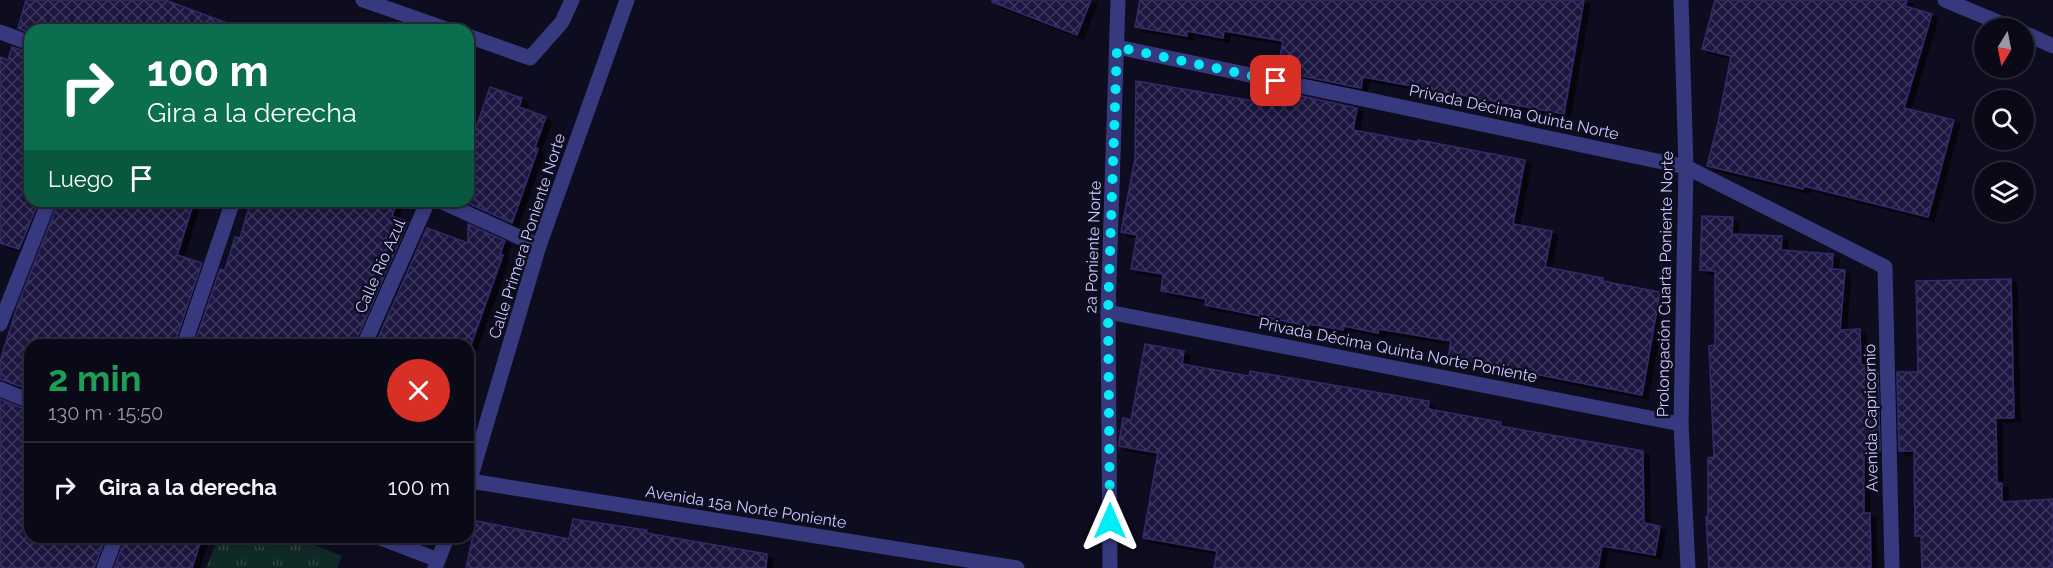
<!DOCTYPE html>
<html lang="es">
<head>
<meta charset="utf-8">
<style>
  body { margin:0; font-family:Raleway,sans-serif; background:#181724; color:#f1f3f6; height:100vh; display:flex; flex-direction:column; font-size:22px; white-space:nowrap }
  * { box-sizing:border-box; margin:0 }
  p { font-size:20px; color:#999aa1 }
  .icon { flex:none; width:33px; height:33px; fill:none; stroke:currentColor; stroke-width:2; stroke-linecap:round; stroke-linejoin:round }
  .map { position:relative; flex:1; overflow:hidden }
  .side { position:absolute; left:24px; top:339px; width:450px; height:204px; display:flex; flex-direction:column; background:#0a0917; border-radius:18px; box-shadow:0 3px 9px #0003,0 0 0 2px #2a2a36 }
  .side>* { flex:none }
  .hud { position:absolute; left:24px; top:24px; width:450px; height:183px; border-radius:18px; box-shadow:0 3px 9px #0003,0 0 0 2px #2a2a36; background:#0b6e4f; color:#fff; overflow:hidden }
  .needle { width:39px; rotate:190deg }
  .controls { position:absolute; left:1974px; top:18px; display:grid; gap:12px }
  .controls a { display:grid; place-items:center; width:60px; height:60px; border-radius:50%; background:#0a0917; box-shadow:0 3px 9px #0003,0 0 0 2px #2a2a36; font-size:30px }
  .pin { position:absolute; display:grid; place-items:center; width:51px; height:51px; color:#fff; margin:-26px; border-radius:12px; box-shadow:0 3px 9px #0006 }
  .me { position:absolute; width:66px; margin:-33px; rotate:0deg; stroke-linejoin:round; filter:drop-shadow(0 0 4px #0008) }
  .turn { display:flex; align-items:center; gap:21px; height:126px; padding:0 24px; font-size:27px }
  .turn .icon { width:78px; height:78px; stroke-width:2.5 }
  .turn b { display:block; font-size:42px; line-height:51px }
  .then { display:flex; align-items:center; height:57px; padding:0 24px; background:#0003; gap:12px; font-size:22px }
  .round { display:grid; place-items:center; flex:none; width:63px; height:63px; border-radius:32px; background:#181724 }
  .overview { display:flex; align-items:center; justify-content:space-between; height:102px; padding:0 24px }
  h1 { font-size:36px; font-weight:700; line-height:45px; color:#1e9e55 }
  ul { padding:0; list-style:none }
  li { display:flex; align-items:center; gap:18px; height:90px; padding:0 24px; border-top:2px solid #2a2a36 }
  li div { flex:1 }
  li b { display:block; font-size:22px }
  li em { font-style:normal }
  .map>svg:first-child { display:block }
  .grass { fill:url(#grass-tufts) }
  .building { fill:url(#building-cross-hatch); stroke:#332a6c; stroke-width:1.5; filter:url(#shadow) }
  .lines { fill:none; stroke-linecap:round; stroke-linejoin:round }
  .minor { stroke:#37397e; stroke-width:15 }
  .route { stroke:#00edf5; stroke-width:10; stroke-dasharray:0 18 }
  .labels { text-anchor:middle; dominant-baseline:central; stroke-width:5; stroke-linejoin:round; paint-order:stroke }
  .street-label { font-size:16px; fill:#cccaff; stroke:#0e0c1f }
</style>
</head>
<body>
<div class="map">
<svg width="2053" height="568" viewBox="0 0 2053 568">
  <defs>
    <pattern id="grass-tufts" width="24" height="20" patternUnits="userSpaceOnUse" patternTransform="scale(1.5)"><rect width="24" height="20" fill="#0f2926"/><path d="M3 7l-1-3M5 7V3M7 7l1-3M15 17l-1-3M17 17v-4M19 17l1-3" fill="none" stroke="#314747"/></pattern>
    <pattern id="building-cross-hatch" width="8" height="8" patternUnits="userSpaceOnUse" patternTransform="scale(1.5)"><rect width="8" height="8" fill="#1d1840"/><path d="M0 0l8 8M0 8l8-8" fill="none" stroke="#3d385d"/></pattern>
    <filter id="shadow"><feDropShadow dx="6" dy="4" stdDeviation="0" flood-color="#0009"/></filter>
  </defs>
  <rect width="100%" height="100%" fill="#0e0c1f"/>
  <!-- grass -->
  <path class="grass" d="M219 537H294L342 556 337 568H206Z"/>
  <!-- building -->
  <g class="building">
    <path d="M26 0H165L238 27V30H30V33L18 28Z"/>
    <path d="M992 0H1091L1077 35 992 2Z"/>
    <path d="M1140 0H1584L1564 114 1363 77 1361 88 1277 71 1283 41 1224 31 1223 38 1187 31V36L1135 27Z"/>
    <path d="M1715 0H1907L1905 6 1932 14 1904 108 1954 120 1928 217 1804 186 1803 189 1707 166 1718 123 1731 56 1702 49Z"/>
    <path d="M12 47 30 53V201H39L19 249 0 243V57L8 60Z"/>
    <path d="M1136 81 1271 104 1274 90 1357 108 1353 130 1418 142V140L1525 160 1513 224 1552 231 1545 267 1603 278 1602 281 1660 292 1642 395 1448 357 1451 341 1379 329 1378 333 1344 326 1343 330 1309 324V326L1205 305 1206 299 1161 291 1163 274 1131 269 1137 235 1121 232 1135 159Z"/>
    <path d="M490 87 522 98 519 107 546 117 535 147 538 149 512 223 468 203V122L477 125Z"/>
    <path d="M59 201H193L190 208H192L177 255 202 263 174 345H30V390L0 379V361L18 304Z"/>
    <path d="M251 201H397L392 216 408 222 354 345H194L220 269 225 270 235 237 240 238Z"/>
    <path d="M1702 216 1733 217 1732 234 1782 236 1781 250 1833 254 1832 269 1845 270 1840 330 1860 329 1861 365H1865V373L1878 372 1880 451 1864 452V513H1870L1871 568H1709L1706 517H1708V458L1714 457 1709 346 1715 345V271L1700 270Z"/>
    <path d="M468 224 505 241 500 254 503 255 471 345H375L427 228 468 243Z"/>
    <path d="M2011 279 2014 418H1996L1997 483H2002V502L2053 499V568H1922L1921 536H1915L1914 451H1899L1897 372H1918L1916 281Z"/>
    <path d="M1145 344 1184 351 1182 364 1249 376 1250 371 1429 401 1428 409 1501 422 1500 426 1643 451 1644 523 1660 526 1655 555 1602 546 1598 568H1214L1217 551 1143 538 1158 453 1119 446V442L1123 418 1131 420Z"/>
    <path d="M0 399 30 411V537H106L94 568H0Z"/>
    <path d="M573 519 647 530 646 533 767 554 766 568H466L476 521 569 539Z"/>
    <path d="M126 537H202L192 568H114Z"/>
  </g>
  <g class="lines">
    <!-- minor -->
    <g class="minor">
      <path d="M363 0 449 30"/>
      <path d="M1681 0 1686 167 1681 424 1688 568"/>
      <path d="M1945 0 2012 28"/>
      <path d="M0 32 30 43"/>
      <path d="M2024 33 2053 46"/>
      <path d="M468 36 530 58 562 22 572 0"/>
      <path d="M1117 47 1686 167 1885 267 1892 568"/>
      <path d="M440 201 539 246"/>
      <path d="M1108 312 1681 424"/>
      <path d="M0 324 49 201"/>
      <path d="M184 345 233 201"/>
      <path d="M364 345 428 201"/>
      <path d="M0 389 30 401"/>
      <path d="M470 481 1017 568"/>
      <path d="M468 486 539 246 627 0"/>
      <path d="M378 537 438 560"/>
      <path d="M104 568 116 537"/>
      <path d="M435 568 447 537"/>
      <path d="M1110 568 1108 312 1118 0"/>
    </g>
  </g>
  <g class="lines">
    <!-- route -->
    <path class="route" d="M1110 521 1108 312 1117 47 1276 81"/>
  </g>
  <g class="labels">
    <!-- street labels -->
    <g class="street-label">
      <text transform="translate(1514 112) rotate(12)">Privada Décima Quinta Norte</text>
      <text transform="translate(527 236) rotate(-72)">Calle Primera Poniente Norte</text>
      <text transform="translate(1093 247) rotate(-88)">2a Poniente Norte</text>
      <text transform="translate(380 266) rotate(-66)">Calle Río Azul</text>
      <text transform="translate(1665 284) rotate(-89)">Prolongación Cuarta Poniente Norte</text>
      <text transform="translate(1398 350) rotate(11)">Privada Décima Quinta Norte Poniente</text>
      <text transform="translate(1871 418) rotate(-91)">Avenida Capricornio</text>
      <text transform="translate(746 507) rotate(9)">Avenida 15a Norte Poniente</text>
    </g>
  </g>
</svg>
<div class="controls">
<a><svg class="needle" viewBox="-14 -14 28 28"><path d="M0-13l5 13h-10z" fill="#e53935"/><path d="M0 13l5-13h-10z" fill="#999aa1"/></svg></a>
<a><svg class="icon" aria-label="search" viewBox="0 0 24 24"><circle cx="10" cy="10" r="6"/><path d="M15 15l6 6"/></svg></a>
<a><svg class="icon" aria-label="layers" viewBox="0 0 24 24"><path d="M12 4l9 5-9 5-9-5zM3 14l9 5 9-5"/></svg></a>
</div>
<div class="pin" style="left:1276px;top:81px;background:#d93025"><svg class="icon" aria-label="arrive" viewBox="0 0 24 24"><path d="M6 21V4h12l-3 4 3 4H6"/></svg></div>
<svg class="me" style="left:1110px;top:521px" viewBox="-20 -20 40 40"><path d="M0-17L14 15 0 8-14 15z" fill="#00edf5" stroke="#fff" stroke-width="4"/></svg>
<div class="hud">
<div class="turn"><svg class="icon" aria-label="right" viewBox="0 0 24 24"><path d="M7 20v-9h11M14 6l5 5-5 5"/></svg><div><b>100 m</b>Gira a la derecha</div></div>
<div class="then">Luego<svg class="icon" aria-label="arrive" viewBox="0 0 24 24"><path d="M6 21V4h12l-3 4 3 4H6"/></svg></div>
</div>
<section class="side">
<div class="overview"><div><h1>2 min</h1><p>130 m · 15:50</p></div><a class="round" style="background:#d93025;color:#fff"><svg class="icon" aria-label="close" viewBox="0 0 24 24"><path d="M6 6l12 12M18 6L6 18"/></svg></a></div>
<ul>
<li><svg class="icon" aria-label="right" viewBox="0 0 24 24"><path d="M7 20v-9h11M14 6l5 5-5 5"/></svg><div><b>Gira a la derecha</b></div><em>100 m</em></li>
</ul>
</section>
</div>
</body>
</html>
